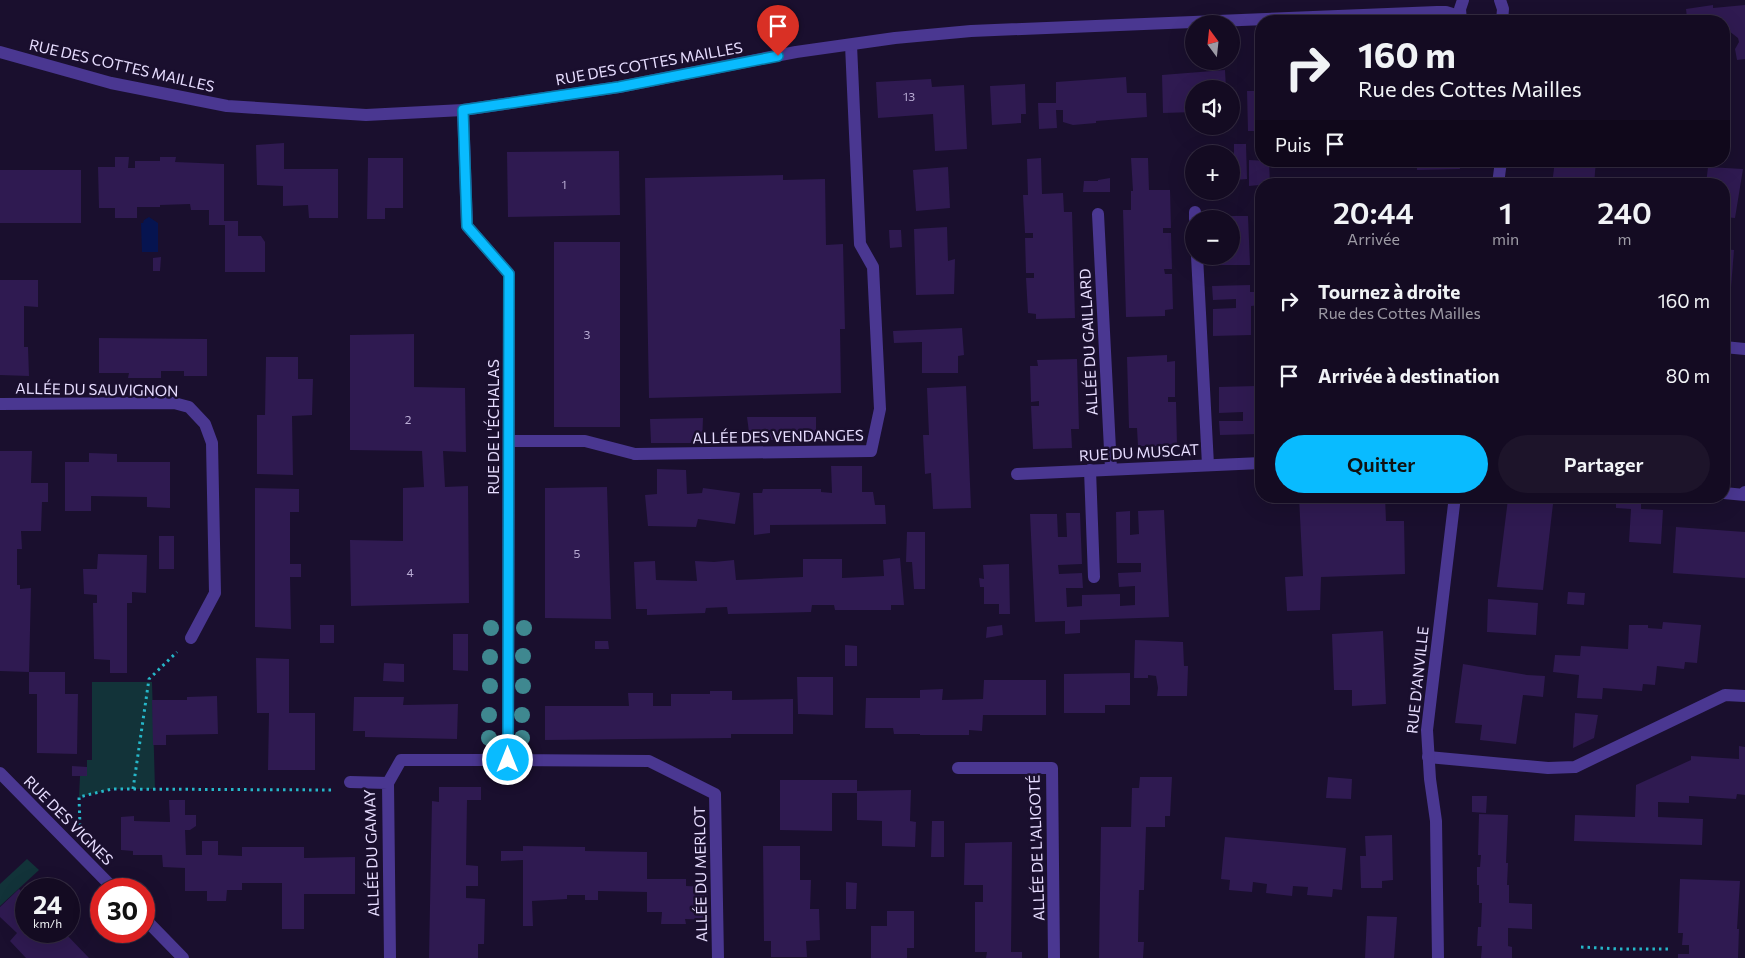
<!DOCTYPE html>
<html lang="fr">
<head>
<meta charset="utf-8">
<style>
  body { margin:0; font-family:Commissioner,sans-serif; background:#1d142a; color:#f1f3f6; height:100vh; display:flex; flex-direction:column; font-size:19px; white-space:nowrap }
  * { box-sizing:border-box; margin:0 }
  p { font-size:16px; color:#9d9ba5 }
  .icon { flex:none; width:28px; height:28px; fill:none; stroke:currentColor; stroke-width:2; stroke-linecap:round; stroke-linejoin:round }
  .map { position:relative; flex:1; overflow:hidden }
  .details { position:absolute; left:1255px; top:178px; width:475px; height:325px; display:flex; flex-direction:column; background:#140b22; border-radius:20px; box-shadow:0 5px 20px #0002,0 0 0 1px #332b40 }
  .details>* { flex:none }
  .guide { position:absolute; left:1255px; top:15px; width:475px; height:152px; border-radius:20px; box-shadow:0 5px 20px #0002,0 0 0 1px #332b40; background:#140b22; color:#f1f3f6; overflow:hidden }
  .needle { width:32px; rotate:345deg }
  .controls { position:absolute; left:1185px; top:15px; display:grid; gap:10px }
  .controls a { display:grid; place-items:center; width:55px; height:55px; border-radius:50%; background:#140b22; box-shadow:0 5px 20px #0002,0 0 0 1px #332b40; font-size:25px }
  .speed { position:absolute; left:15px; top:878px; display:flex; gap:10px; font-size:25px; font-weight:700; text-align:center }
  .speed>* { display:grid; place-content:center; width:65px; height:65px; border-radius:50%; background:#140b22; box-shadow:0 5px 20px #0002,0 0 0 1px #332b40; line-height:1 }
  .speed small { font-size:12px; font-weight:400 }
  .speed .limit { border:8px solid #d22; background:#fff; color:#111 }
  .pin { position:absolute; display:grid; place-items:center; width:42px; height:42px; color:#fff; margin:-51px -21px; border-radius:50% 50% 50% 0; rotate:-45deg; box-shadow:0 0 5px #0007 }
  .pin .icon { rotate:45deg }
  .me { position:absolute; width:55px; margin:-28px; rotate:0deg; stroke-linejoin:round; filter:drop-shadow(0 0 4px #0008) }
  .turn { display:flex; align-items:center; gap:18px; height:105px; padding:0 20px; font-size:22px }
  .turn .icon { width:65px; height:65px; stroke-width:2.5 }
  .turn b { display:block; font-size:35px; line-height:42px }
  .then { display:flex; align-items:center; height:48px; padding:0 20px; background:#0003; gap:10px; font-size:19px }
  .eta { display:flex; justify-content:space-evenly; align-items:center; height:85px; text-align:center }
  .eta b { font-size:30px; font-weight:600; line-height:35px }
  .action { display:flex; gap:10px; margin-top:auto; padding:10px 20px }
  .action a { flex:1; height:58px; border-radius:30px; background:#09bbff; color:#111; font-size:20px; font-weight:600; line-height:58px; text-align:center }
  .action a+a { background:#1d142a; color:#f1f3f6 }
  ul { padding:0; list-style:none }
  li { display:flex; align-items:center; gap:15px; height:75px; padding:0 20px }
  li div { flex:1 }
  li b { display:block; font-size:19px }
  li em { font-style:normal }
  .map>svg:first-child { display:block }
  .green { fill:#123339 }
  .water { fill:#061450 }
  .building { fill:#2f1a51 }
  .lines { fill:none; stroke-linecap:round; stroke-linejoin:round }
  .path { stroke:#26b7c9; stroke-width:3; stroke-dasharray:2.5 4; stroke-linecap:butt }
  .service { stroke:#4a3791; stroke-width:12 }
  .minor { stroke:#4a3791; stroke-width:12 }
  .tertiary { stroke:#4a3791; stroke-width:12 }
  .tree { fill:#3f8890 }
  .route-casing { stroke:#067aa6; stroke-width:12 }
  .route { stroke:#09bbff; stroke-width:9 }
  .labels { text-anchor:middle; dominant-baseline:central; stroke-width:5; stroke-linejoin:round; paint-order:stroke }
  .number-label { font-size:12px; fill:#b9acd4 }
  .street-label { font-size:15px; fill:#e7ddff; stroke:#1a0f2e }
</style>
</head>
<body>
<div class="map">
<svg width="1745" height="958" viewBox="0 0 1745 958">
  <rect width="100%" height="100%" fill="#1a0f2e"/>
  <!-- green -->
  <g class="green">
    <path d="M92 682H152L155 789H112L79 797 80 776H87V760H92Z"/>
    <path d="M27 859 39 870 0 906V884Z"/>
  </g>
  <!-- water -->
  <path class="water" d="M149 217 158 223V252H142L141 223H143L144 220Z"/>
  <!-- building -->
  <g class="building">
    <path d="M1713 5V8L1745 5V59L1737 60 1735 49 1739 42 1738 38 1729 31 1724 32V21H1671L1687 18 1686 9Z"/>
    <path d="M1256 68H1261V131H1248L1247 91H1257Z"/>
    <path d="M1225 70 1226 89H1194V112L1163 113 1162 75Z"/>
    <path d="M1126 77 1127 93H1146L1147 117 1096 121V123L1073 125 1063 122V110H1056L1057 128 1039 129 1038 103H1056V82Z"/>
    <path d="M931 79 932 87 964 85 967 149 935 151 933 114 878 118 876 82Z"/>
    <path d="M1025 84 1026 114H1021V123L992 125 990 86Z"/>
    <path d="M284 143V169H338V218H309L308 205 283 206V186L257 185 256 145Z"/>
    <path d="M1234 144H1246L1247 179 1234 180Z"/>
    <path d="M619 151 620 215 508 217 507 152Z"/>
    <path d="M115 157H129L128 168H135V161H160V157H176L175 162 224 164V221H238V236H261L265 242V272H225V225H209V210H191L190 204 160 205V207H137V218H115V208H99L98 167H115Z"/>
    <path d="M368 158H403V208H385V219H367Z"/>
    <path d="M1041 158 1042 194 1063 193 1064 212H1072L1075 318 1036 319V314L1028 313 1026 278H1034V273H1026L1025 238H1033V233H1025L1023 195H1028L1027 159Z"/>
    <path d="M1131 158H1148L1149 190H1170L1171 228H1163V233H1171L1172 269H1164L1165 274H1172L1173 309 1165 310V316L1126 317 1123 210H1131V191H1133Z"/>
    <path d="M1249 160 1269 161 1270 184 1249 186Z"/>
    <path d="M1417 161H1459L1460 169 1417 170Z"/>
    <path d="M1555 161H1596L1594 184H1552Z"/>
    <path d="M948 167 950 208 916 211 913 170Z"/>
    <path d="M1708 167 1743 169 1735 218 1724 217V184H1706Z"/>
    <rect x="0" y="170" width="81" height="53"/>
    <path d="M783 175V180L825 179 826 245 843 244 845 329H840L841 393 649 398 645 178Z"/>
    <path d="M1110 178V192H1083L1084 181H1098V180Z"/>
    <path d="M1660 179 1679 181V184H1660Z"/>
    <path d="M1211 216H1248L1250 265H1212V256H1231V251H1235V243H1231V219H1211Z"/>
    <path d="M947 227 948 261 955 259 954 294 916 295 914 229Z"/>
    <path d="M889 230H901L902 247 890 248Z"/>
    <rect x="554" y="242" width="66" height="185"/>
    <path d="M1724 249 1734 250 1730 300H1724Z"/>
    <path d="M161 257 160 271H153V258Z"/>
    <path d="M0 280H38V307L24 306V347H28L29 376 0 375Z"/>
    <path d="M1250 285V292H1261V305L1251 306V335L1213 336V309L1236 308V299L1213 300 1212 286Z"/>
    <path d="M962 328 964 355 958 356V373H922V342L894 343 893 331Z"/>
    <path d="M414 334V387L465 388 466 452 443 451 445 487 468 486 469 603 351 606 350 540 403 541V488L424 487 422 451 350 450V335Z"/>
    <path d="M99 338 207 339V376H184V371H161V378H128L129 373H99Z"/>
    <path d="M1167 355V362L1175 361V397H1168V402H1176L1177 446H1138L1137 428H1129L1127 357Z"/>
    <path d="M266 357H298V379H313L312 415 292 416 293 475 257 474V415H265Z"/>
    <path d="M1077 359 1079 429H1071L1072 448 1033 449 1031 406H1039V401L1031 402 1030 366H1038L1037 360Z"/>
    <path d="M1255 380H1261V446H1257V434L1220 435 1219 421H1243V412L1219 413V387L1256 386Z"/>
    <path d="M966 386 971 508 933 509 931 473 925 474 923 435H929L927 388Z"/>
    <path d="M747 417H816V440H750Z"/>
    <path d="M703 418 702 443H651L650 419Z"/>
    <path d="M0 451H32L31 483H48V502H42L41 531H21L22 549H17V585H20V589L31 588 29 672 0 671Z"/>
    <path d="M89 453 117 454V462H170V508L147 507V497L91 496V511H65V462H89Z"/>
    <path d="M831 466H862V492H873L875 505H885L886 524 770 525V533L754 535 753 493H762L763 489H821V492L832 493Z"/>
    <path d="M657 469 686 470 687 494 702 493 703 488 740 493 735 524 698 519 696 527 648 526 645 495 657 494Z"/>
    <path d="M607 487 611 619 545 618V488Z"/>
    <path d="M255 488 299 489V512H290V564H301V577H290L291 629 255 627Z"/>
    <path d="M1336 496H1385L1386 521H1404L1405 574 1321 577 1320 610 1287 611 1285 577 1303 576 1299 497Z"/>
    <path d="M1616 496 1641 497V509L1663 510 1661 544 1629 542 1631 509 1616 508Z"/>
    <path d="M1508 499 1553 504 1543 590 1497 587Z"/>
    <path d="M1164 510 1169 617 1080 620V633L1065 634V621L1035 622 1030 514H1057L1058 537H1067L1066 513H1080L1082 564 1058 565 1059 574 1082 573 1083 588H1066L1067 607 1082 606V595L1120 594V606L1135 605V586L1119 587 1118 573 1141 572V563H1117L1116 512 1130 511V535L1139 534 1138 511Z"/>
    <path d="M1676 527 1745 532V578L1673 573Z"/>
    <path d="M907 532H925V589H914L912 562H906Z"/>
    <rect x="159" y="536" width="15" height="33"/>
    <path d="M98 554 147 555 146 593 132 592V603H127V673H110V660L94 659 93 603H97V595L84 594 83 569H97Z"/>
    <path d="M900 558 904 605H891V610H835L834 605H812L811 612 728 614 727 607 706 608 705 613 647 615V609H636L634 562 655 561 656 580 697 581 695 561 714 562 734 560 736 580 803 577V559H842V578L884 576 883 560Z"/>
    <path d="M1009 564 1010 614H999V604H984V587H980L979 578 984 579 983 565Z"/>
    <path d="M1568 592 1585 593 1584 605 1567 604Z"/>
    <path d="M1488 599 1538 603 1536 635 1487 632Z"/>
    <path d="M1663 622 1701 625 1697 663 1685 662 1684 669 1657 666 1655 685 1643 684 1642 691 1603 688 1602 699 1577 698 1579 675 1553 672 1555 655 1580 656 1581 646 1628 649 1629 625H1648V628L1662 629Z"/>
    <rect x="320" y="625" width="14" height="18"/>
    <path d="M1002 625 1003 635 986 638 987 627Z"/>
    <path d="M1383 631 1386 704 1352 706V690H1334L1332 634Z"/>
    <path d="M453 634H468V671L453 670Z"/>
    <path d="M1135 640 1183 642 1184 666H1188L1187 696H1157L1158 688 1156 676 1148 675V678H1134Z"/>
    <path d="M595 641H608L609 649H595Z"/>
    <path d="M845 645 857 646V666H845Z"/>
    <path d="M256 658 289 659V713H315V770H268L269 713H257Z"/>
    <path d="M384 663 404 664V682L383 681Z"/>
    <path d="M1463 664 1527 675 1545 676 1543 697 1523 695 1516 744 1480 740 1482 725 1455 723Z"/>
    <path d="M29 672H65V694H78L77 754 37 753V694H29Z"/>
    <path d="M1130 673V705H1105V713H1064V674Z"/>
    <path d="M797 677H833V715L798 714Z"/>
    <path d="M984 680H1046V715H983L982 731 969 730V735H920V734H894L893 728H865L866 698H920V690L943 689 942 700 983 699Z"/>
    <path d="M710 691H732V700L793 699V734H731V738L545 740V706H629L628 693H653V706H671V694H710Z"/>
    <path d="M217 696 218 734 166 735V745H153L152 700H187V697Z"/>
    <path d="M354 697H404L403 705 458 704 457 739 365 737V731H353Z"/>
    <path d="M1575 713 1598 715 1594 738 1573 748Z"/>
    <path d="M1739 746 1745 747V795L1737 794 1736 799 1689 796V803L1658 802V817L1703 819 1702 845 1574 841 1575 815 1635 817 1636 785 1691 760V756L1739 759Z"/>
    <path d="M72 766 87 767V776H72Z"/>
    <path d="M1140 777H1172L1170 816H1165V827H1146L1144 890H1139L1138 942H1144L1143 958H1099L1101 827H1131L1132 788H1139Z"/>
    <path d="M1328 777 1352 779 1351 799 1326 798Z"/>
    <path d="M780 780H857V791L911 790 910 821 916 822 915 847 882 846V821L857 820V793H832V831L780 830Z"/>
    <path d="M439 787H481V800H467L466 865 478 866V886H466V898L485 899 484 944H478V958H429L432 801 439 802Z"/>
    <path d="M1472 796H1487L1486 813 1472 812Z"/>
    <path d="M169 800H185V815H196V826L190 830H185L186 855H202V841H218V855L242 856V847H304V858L355 857V894H304V929H282V883H242V890H227L226 901H207V891H185V868L163 867 162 855H133V851L121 850V817L134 816V821L170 822Z"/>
    <path d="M1479 814 1508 815 1506 863H1508L1507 885H1509V903L1532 904V929L1508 928V946L1512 947V958H1481L1482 946H1477L1478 927H1481L1482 903H1479V885H1477V867H1480L1481 855H1478Z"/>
    <path d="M932 821H944V857H931Z"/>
    <path d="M1392 835 1393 880 1382 881V888H1361L1360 856H1366L1365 836Z"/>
    <path d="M1225 837 1346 848 1342 890 1333 889 1332 897 1307 895 1308 887 1293 886 1292 896 1266 893 1267 884 1253 882 1252 892 1229 890 1230 880 1221 879Z"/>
    <path d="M1012 842 1011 952H1022V958H986L987 952H975V902H983V885H964L965 843Z"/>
    <path d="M523 846 585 847V851L647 852V879H686V886L708 887 707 920 685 919 686 924H661L662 912H647V892L598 891V900H585V895H567V899L532 901 533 926H523V860L501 861V851H523Z"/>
    <path d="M763 846H800V880H811L810 909H819L820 940 806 941 807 957H771V941H764Z"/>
    <path d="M1680 879 1740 881 1737 929H1739L1738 958H1678V954H1689V945H1682L1683 933H1678Z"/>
    <path d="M846 882 857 883 856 909H846Z"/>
    <path d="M19 889 26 896V931H63L89 958H26L10 941 17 933 0 917V907Z"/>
    <path d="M887 911H914V948H907V958H871V926H887Z"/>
    <path d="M1367 916 1397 917 1394 958H1365Z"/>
  </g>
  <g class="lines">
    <!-- path -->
    <g class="path">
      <path d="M133 789 149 679 177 652"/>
      <path d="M80 826 79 797 112 789 333 790"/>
      <path d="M1581 947 1619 949H1668"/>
    </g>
    <!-- service -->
    <g class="service">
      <path d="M1195 212V219"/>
      <path d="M1098 214 1111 469"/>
      <path d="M1197 256 1208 465"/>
      <path d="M509 441H585L635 454"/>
      <path d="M1090 470 1094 577"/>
      <path d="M388 783 401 760H508"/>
    </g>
    <!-- minor -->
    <g class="minor">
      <path d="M463 110 467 226 509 274 508 760 649 761 715 794 718 958"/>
      <path d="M1724 347 1745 349"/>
      <path d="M0 404 174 403 189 407 205 424 212 443 215 593 191 638"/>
      <path d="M635 454 871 451 880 409 873 267 860 244 851 45"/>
      <path d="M1017 474 1261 463"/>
      <path d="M1724 493 1745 495V492"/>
      <path d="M1428 757 1548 768 1575 767 1725 695 1745 696"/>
      <path d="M958 768H1052L1054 958"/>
      <path d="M0 773 114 889"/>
      <path d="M350 782 388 783 390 958"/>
      <path d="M144 918 183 958"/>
    </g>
    <!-- tertiary -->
    <g class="tertiary">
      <path d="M1500 0 1503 9 1502 21"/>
      <path d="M1461 21 1460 9 1463 0"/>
      <path d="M0 52 111 83 227 106 366 115 463 110 619 87 796 52 895 38 971 31 1437 12H1446L1459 16"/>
      <path d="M1498 184 1501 161"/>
      <path d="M1438 958 1436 821 1430 779 1427 730 1455 496"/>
    </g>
  </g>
  <!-- trees -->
  <g class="tree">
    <circle cx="491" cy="628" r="8"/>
    <circle cx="524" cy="628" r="8"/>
    <circle cx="523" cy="656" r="8"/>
    <circle cx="490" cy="657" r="8"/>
    <circle cx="490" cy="686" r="8"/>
    <circle cx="523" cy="686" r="8"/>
    <circle cx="489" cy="715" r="8"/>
    <circle cx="522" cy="715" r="8"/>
    <circle cx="489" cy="738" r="8"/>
    <circle cx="522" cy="738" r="8"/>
  </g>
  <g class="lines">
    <defs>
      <path id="route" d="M508 760 509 274 467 226 463 110 619 87 778 56"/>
    </defs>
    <!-- route casing -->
    <use href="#route" class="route-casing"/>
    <!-- route -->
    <use href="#route" class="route"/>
  </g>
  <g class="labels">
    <!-- number labels -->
    <g class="number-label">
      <text x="909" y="96">13</text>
      <text x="564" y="184">1</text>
      <text x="587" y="334">3</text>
      <text x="408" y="419">2</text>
      <text x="577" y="553">5</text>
      <text x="410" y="572">4</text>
    </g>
    <!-- street labels -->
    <g class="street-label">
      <text transform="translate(649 63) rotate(-10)">RUE DES COTTES MAILLES</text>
      <text transform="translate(122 65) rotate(13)">RUE DES COTTES MAILLES</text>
      <text transform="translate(1088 342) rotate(-93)">ALLÉE DU GAILLARD</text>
      <text transform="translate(97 389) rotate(1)">ALLÉE DU SAUVIGNON</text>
      <text transform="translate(493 427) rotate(-90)">RUE DE L'ÉCHALAS</text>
      <text transform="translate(778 436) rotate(-1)">ALLÉE DES VENDANGES</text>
      <text transform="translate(1139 452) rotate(-3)">RUE DU MUSCAT</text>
      <text transform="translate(1417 680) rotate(-84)">RUE D'ANVILLE</text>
      <text transform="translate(69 820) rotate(45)">RUE DES VIGNES</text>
      <text transform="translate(1036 848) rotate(-92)">ALLÉE DE L'ALIGOTÉ</text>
      <text transform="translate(371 853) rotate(-92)">ALLÉE DU GAMAY</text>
      <text transform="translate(700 874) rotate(-91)">ALLÉE DU MERLOT</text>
    </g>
  </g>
</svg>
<div class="controls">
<a><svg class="needle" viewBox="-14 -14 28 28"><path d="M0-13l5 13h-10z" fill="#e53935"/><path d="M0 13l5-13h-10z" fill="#9d9ba5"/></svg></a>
<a><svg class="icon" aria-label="sound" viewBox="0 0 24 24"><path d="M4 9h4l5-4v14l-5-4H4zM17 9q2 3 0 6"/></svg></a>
<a>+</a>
<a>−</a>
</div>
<div class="speed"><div>24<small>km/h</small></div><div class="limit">30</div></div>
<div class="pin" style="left:778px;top:56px;background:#d93025"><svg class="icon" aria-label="arrive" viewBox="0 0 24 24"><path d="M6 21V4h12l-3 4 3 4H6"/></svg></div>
<svg class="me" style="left:508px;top:760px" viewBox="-20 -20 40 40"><circle r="17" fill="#09bbff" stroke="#fff" stroke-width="3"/><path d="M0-11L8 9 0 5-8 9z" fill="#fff"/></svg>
<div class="guide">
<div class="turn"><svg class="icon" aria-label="right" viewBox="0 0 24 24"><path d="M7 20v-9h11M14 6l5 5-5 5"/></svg><div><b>160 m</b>Rue des Cottes Mailles</div></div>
<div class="then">Puis<svg class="icon" aria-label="arrive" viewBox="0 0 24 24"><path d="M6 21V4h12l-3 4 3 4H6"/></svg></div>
</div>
<section class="details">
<div class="eta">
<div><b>20:44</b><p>Arrivée</p></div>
<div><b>1</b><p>min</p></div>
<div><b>240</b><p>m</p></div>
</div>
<ul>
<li><svg class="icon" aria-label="right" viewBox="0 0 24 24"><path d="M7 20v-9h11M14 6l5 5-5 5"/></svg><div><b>Tournez à droite</b><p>Rue des Cottes Mailles</p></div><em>160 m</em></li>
<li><svg class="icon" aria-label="arrive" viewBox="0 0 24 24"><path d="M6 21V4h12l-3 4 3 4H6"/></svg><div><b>Arrivée à destination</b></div><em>80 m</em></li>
</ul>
<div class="action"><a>Quitter</a><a>Partager</a></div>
</section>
</div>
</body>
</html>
